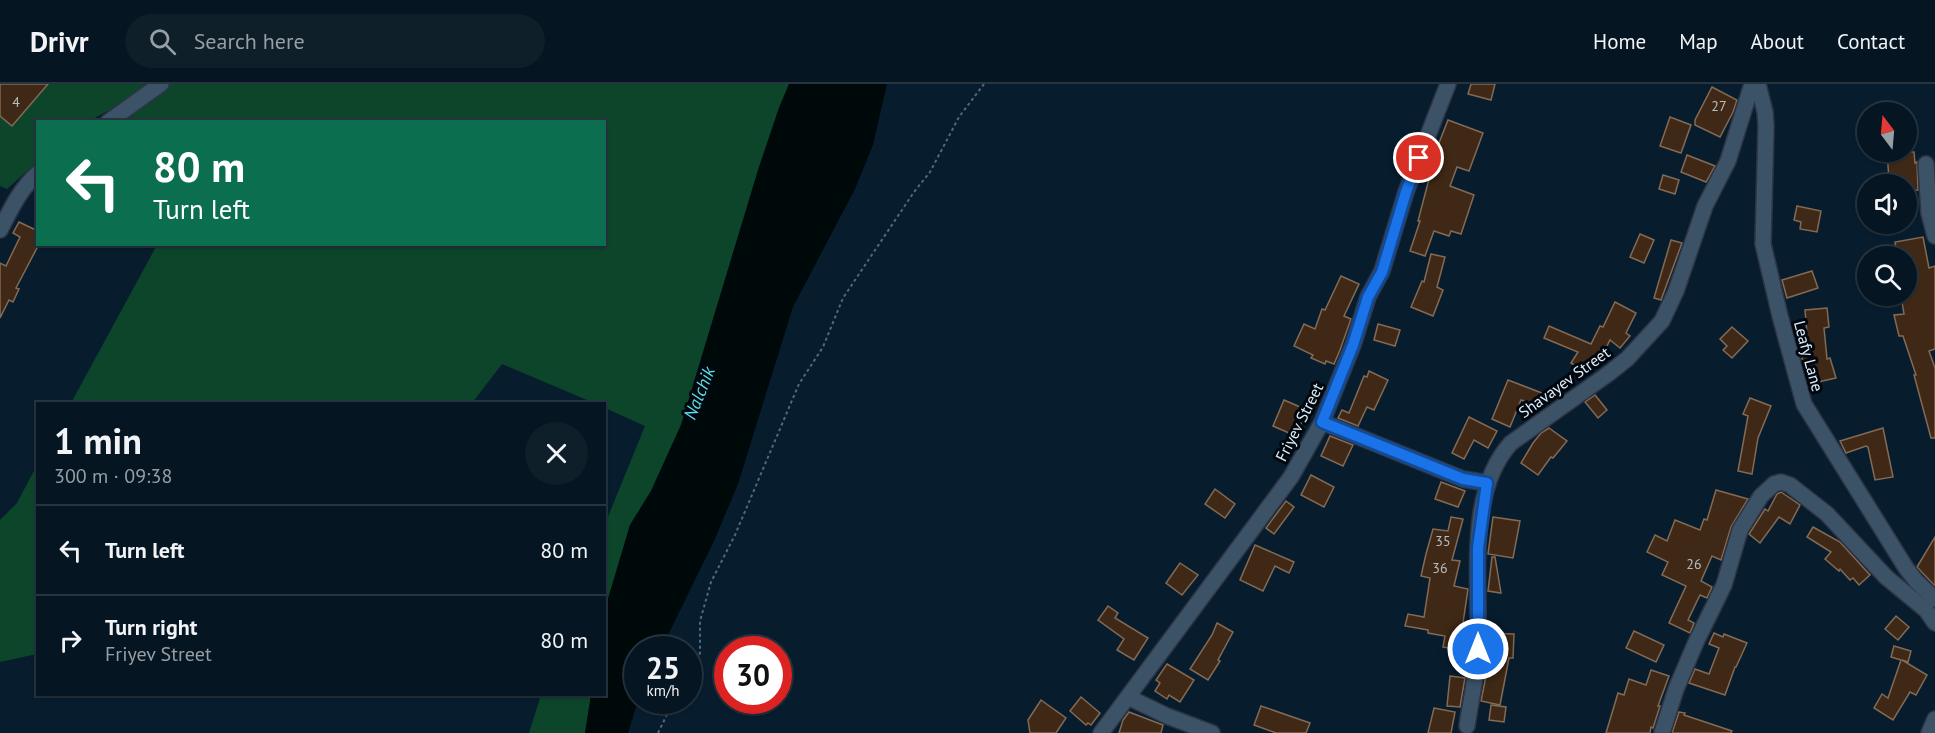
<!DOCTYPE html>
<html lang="en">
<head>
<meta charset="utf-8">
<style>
  body { margin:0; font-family:"PT Sans",sans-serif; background:#0e1f2a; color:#f1f3f6; height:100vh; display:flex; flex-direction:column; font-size:22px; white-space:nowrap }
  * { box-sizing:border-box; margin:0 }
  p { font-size:20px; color:#979fa5 }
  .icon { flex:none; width:33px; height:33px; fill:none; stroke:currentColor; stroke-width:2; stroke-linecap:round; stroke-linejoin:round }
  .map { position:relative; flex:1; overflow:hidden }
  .drawer { position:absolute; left:36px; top:318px; width:570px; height:294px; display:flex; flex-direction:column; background:#051622; border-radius:0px; box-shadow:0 2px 4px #0004,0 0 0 2px #263540 }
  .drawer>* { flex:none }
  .top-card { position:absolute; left:36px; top:36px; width:570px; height:126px; border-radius:0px; box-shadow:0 2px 4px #0004,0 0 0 2px #263540; background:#0b6e4f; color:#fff; overflow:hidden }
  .needle { width:39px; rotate:344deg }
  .controls { position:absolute; left:1857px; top:18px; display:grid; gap:12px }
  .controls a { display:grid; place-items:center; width:60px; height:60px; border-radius:50%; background:#051622; box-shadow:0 2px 4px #0004,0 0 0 2px #263540; font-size:30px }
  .speed { position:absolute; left:624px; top:552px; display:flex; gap:12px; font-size:30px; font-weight:700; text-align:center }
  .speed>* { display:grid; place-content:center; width:78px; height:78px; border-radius:50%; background:#051622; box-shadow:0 2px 4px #0004,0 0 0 2px #263540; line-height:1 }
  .speed small { font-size:15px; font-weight:400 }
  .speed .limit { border:9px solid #d22; background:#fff; color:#111 }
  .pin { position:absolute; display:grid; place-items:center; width:51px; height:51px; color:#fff; margin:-26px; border:3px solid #fff; border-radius:50%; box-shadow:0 2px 6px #0007 }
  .me { position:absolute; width:66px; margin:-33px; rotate:0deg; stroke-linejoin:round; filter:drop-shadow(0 0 4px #0008) }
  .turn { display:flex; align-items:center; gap:21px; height:126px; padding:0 18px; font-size:27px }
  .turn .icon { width:78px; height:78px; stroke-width:2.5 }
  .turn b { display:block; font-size:42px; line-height:51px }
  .round { display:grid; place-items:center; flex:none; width:63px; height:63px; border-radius:32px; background:#0e1f2a }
  .overview { display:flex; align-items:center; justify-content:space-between; height:102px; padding:0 18px }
  h1 { font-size:36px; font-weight:800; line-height:45px }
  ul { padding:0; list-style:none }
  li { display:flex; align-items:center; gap:18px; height:90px; padding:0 18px; border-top:2px solid #263540 }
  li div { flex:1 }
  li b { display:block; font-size:22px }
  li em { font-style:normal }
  header { display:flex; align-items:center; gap:36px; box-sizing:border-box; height:84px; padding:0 30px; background:#051622; border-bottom:2px solid #263540 }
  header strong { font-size:28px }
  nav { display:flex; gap:33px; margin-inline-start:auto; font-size:21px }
  .search { width:420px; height:54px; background:#0e1f2a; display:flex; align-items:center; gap:15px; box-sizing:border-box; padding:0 21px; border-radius:33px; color:#979fa5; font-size:22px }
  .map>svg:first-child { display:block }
  .green { fill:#0d452b }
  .water { fill:#00090a }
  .building { fill:#3f2916; stroke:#836a55; stroke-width:1.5 }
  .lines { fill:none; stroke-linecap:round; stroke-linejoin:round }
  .minor-casing { stroke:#2d3444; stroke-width:18 }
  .path { stroke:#556878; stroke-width:2; stroke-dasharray:3 3; stroke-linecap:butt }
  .minor { stroke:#3b5267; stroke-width:15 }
  .route-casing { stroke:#114b97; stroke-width:15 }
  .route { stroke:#1a73e8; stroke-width:10 }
  .labels { text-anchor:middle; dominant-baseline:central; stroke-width:6; stroke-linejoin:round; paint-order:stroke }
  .number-label { font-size:14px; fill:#b8bdc2 }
  .street-label { font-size:16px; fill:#e0eefb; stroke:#01070e }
  .water-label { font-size:18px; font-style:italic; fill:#5ae0e7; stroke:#01070e }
</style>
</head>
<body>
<header>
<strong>Drivr</strong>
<div class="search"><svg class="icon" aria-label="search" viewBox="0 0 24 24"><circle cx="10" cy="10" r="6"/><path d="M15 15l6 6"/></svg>Search here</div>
<nav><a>Home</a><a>Map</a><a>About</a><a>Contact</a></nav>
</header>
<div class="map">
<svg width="1935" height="649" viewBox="0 0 1935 649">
  <rect width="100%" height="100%" fill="#071d2e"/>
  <!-- green -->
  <g class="green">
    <path d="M0 0H789L779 24 759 83 681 341 651 407 630 441 605 525V440L645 342 605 324 604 320 594 319 502 280 472 319H71L157 161 604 160V38H134L115 23 89 37 38 38 37 78 7 105 0 102Z"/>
    <path d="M37 381V570L0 578V436L17 419Z"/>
    <path d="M541 611H591L585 649H529Z"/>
  </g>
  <!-- water -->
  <path class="water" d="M789 0H887L873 61 855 105 793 223 738 400 714 457 669 549 659 558 656 565 638 566V617L628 649H585L591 611 604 610 605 525 630 441 651 407 681 341 759 83 779 24Z"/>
  <!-- building -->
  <g class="building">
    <path d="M0 0H48L12 42 0 32Z"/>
    <path d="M1471 0H1495L1491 16 1468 10Z"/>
    <path d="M1712 3 1737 16 1733 28 1720 53 1695 41V36Z"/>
    <path d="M1670 33 1691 41 1681 69 1660 62Z"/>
    <path d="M1448 36 1483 49 1469 87 1457 83 1450 102 1474 111 1461 150 1451 147 1449 152 1434 147 1425 172 1410 167 1420 137H1418L1429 95 1437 75 1430 73 1434 63 1437 64Z"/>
    <path d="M1887 68H1914L1915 79 1917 78 1918 106 1906 107V100H1899L1898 96H1889Z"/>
    <path d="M1687 71 1715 82 1706 98 1681 88Z"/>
    <path d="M1663 91 1679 96 1675 110 1659 105Z"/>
    <path d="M1797 122 1821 127 1817 148 1800 145 1801 138 1794 136Z"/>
    <path d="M19 138 38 147V162L16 204 19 205 13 218 9 216 0 234V179L6 182 20 153 13 149Z"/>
    <path d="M1640 150 1654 156 1644 179 1630 173Z"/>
    <path d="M1923 153 1929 184 1935 182V265L1929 267 1935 284V354H1931L1914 291H1916L1903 252H1899L1894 231 1904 230 1901 212H1906V172H1897L1895 158Z"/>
    <path d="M1671 156 1682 159 1661 216 1654 214Z"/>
    <path d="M1431 170 1445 173 1437 203 1443 206 1433 232 1411 223 1422 197 1424 198Z"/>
    <path d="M1812 187 1818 204 1787 214 1782 196Z"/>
    <path d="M1341 192 1359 200 1344 232 1351 235 1340 266 1334 280 1326 277 1325 280 1311 274 1313 271 1294 262 1304 240 1315 245 1322 225 1325 226Z"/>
    <path d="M1615 218 1636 229 1626 249 1630 252 1620 264 1610 256 1604 268 1600 266 1586 288 1571 279 1578 268 1544 254 1549 242 1591 260 1600 242 1603 243Z"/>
    <path d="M1827 224 1829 243 1824 244 1827 275 1830 274 1836 294 1809 300 1799 263 1808 262 1805 226Z"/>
    <path d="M1378 240 1400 246 1395 262 1374 256Z"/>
    <path d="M1732 243 1748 257 1732 274 1723 266 1727 262 1720 255Z"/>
    <path d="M1369 287 1388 296 1374 326 1367 323 1358 342 1338 334 1342 326 1349 329 1364 292 1367 293Z"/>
    <path d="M1508 296 1547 311 1543 323 1521 316 1510 343 1492 335Z"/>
    <path d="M1595 311 1607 326 1598 334 1585 318Z"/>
    <path d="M1750 314 1771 322 1758 354 1752 390 1738 387 1748 332 1743 330Z"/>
    <path d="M1284 316 1307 326 1298 347 1291 344 1289 349 1273 342Z"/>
    <path d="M1469 333 1497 347 1488 364 1474 356 1464 375 1452 369Z"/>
    <path d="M1549 344 1567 357 1553 374 1551 373 1538 391 1521 379 1533 359 1541 349Z"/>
    <path d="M1883 344 1893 393 1875 396 1868 363 1866 362 1846 369 1840 357Z"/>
    <path d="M1330 352 1353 361 1343 382 1321 372Z"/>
    <path d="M1311 391 1334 403 1324 423 1301 411Z"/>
    <path d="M1441 398 1465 407 1458 423 1435 415Z"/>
    <path d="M1215 405 1235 420 1225 434 1205 420Z"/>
    <path d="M1716 406 1748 415 1731 443 1721 476 1712 472 1701 497 1712 503 1707 514 1700 511 1688 536 1694 539 1690 549 1669 539 1686 502 1662 491 1668 478 1647 468 1655 451 1667 457 1675 436 1700 446 1704 435 1707 436Z"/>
    <path d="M1781 408 1800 421 1790 440 1779 433 1760 459 1749 450 1765 425 1768 427 1777 410Z"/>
    <path d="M1286 417 1294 423 1274 450 1266 444Z"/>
    <path d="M1451 433 1463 435 1452 476 1460 477 1454 502 1468 505 1463 539H1467L1463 566 1443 563 1445 552 1428 549V546L1405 542 1408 530 1424 533 1430 494 1421 492 1426 470 1433 445 1448 447Z"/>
    <path d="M1493 433 1520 437 1513 474 1488 470Z"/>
    <path d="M1813 443 1840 458 1870 491 1859 501 1853 494 1850 496 1840 485 1839 487 1825 475 1831 468 1807 453Z"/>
    <path d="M1935 453V502L1917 483Z"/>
    <path d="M1255 461 1294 478 1289 489 1275 482 1263 507 1240 496Z"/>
    <path d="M1492 473H1495L1501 509 1488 507Z"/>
    <path d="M1180 479 1198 491 1182 511 1166 499Z"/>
    <path d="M1108 522 1118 529 1115 534 1148 554 1134 576 1117 566 1124 555 1098 536Z"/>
    <path d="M1896 532 1909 543 1898 556 1885 545Z"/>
    <path d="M1217 539 1233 548 1218 576 1220 577 1208 596 1190 585 1212 551Z"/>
    <path d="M1634 547 1664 561 1656 578 1626 564Z"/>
    <path d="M1488 549 1514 550 1513 574H1509L1500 621 1481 617 1487 587Z"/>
    <path d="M1714 549 1723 553 1724 550 1747 559 1736 583H1735L1725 611 1689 599 1695 585 1709 590 1719 564 1709 560Z"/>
    <path d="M1894 562 1911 567 1908 578 1902 576 1927 591 1916 611 1910 608 1893 636 1874 624 1882 610 1888 614 1901 576 1891 573Z"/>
    <path d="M1167 580 1194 596 1180 618 1169 611 1167 615 1155 607 1160 599 1156 596Z"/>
    <path d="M1651 586 1669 592 1658 622H1660L1653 644 1651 643 1650 649H1606L1618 609 1624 611 1629 595 1646 601Z"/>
    <path d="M1450 592 1465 594 1460 623 1447 622Z"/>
    <path d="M1081 613 1100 629 1091 641 1088 639 1086 641 1070 627Z"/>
    <path d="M1041 616 1066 634 1056 649H1030L1028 636Z"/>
    <path d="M1491 621 1506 623 1504 638 1489 636Z"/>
    <path d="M1261 622 1310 639 1306 649H1276L1254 641Z"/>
    <path d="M1434 624 1455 628 1451 649H1428Z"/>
    <path d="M1129 628 1163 641 1161 649H1119L1123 636Z"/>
    <path d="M1679 628 1685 629 1684 631 1732 647 1731 649H1672Z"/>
  </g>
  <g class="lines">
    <defs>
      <g id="minor">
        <path d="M1758 0 1765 28 1766 42 1763 160 1780 232 1804 320 1906 484 1916 497 1935 515"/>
        <path d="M108 38 161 0"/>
        <path d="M1926 80 1929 129 1935 152"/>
        <path d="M0 146C11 125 20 105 38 89"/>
        <path d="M1322 338 1463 395 1487 399"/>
        <path d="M1128 613 1167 632 1212 649"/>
        <path d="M1467 642C1470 621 1475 599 1477 578 1483 511 1462 413 1511 359L1608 290 1627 275 1662 237 1676 207 1705 122 1728 77 1752 0"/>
        <path d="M1101 649 1291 393 1322 338 1353 261 1368 213 1382 187 1406 108 1448 0"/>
        <path d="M1662 649 1676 605 1696 558 1724 501 1740 446 1761 412 1774 400 1781 398 1790 401 1827 430 1886 493 1926 526 1935 539"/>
        <path d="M1929 649 1935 635"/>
      </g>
    </defs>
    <!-- minor casing -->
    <use href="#minor" class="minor-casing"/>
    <!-- path -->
    <g class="path">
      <path d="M688 598 697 583 700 568V537L711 498 735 451 799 300 823 263 843 214 914 108 930 88 959 33 984 0"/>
      <path d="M658 649 674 616"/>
    </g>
    <!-- minor -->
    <use href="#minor" class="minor"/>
  </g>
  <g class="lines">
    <defs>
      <path id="route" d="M1419 74 1406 108 1382 188 1368 213 1353 261 1322 338 1463 395 1487 399 1478 464V565"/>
    </defs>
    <!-- route casing -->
    <use href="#route" class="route-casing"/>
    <!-- route -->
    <use href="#route" class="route"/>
  </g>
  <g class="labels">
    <!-- number labels -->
    <g class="number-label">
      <text x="16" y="18">4</text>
      <text x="1719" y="22">27</text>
      <text x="1443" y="457">35</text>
      <text x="1694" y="480">26</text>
      <text x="1440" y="484">36</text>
    </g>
    <!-- street labels -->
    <g class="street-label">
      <text transform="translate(1809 272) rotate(75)">Leafy Lane</text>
      <text transform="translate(1564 298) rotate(-36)">Shavayev Street</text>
      <text transform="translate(1299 338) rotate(-63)">Friyev Street</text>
    </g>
    <!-- water labels -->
    <g class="water-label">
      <text transform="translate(699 309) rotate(-68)">Nalchik</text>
    </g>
  </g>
</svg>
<div class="controls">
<a><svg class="needle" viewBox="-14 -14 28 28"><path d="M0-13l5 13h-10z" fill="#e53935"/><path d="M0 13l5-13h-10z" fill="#979fa5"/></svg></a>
<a><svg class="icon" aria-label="sound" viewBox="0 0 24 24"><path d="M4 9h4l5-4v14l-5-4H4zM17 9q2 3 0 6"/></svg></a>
<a><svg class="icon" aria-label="search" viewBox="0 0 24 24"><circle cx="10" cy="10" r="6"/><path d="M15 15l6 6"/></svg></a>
</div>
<div class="speed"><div>25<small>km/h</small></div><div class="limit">30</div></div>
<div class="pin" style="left:1419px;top:74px;background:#d93025"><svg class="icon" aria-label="arrive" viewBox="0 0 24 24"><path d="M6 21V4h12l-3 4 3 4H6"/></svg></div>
<svg class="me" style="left:1478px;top:565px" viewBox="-20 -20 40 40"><circle r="17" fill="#1a73e8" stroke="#fff" stroke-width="3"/><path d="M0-11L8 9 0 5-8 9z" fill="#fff"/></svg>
<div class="top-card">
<div class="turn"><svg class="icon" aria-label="left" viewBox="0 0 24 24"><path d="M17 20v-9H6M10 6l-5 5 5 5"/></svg><div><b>80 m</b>Turn left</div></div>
</div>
<section class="drawer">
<div class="overview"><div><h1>1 min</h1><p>300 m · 09:38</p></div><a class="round"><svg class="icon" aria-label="close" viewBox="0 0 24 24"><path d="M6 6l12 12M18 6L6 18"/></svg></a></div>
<ul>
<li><svg class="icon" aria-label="left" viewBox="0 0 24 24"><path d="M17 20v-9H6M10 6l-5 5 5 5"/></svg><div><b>Turn left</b></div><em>80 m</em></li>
<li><svg class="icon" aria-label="right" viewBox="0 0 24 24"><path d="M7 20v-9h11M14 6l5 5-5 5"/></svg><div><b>Turn right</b><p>Friyev Street</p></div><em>80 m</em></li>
</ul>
</section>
</div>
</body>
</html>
